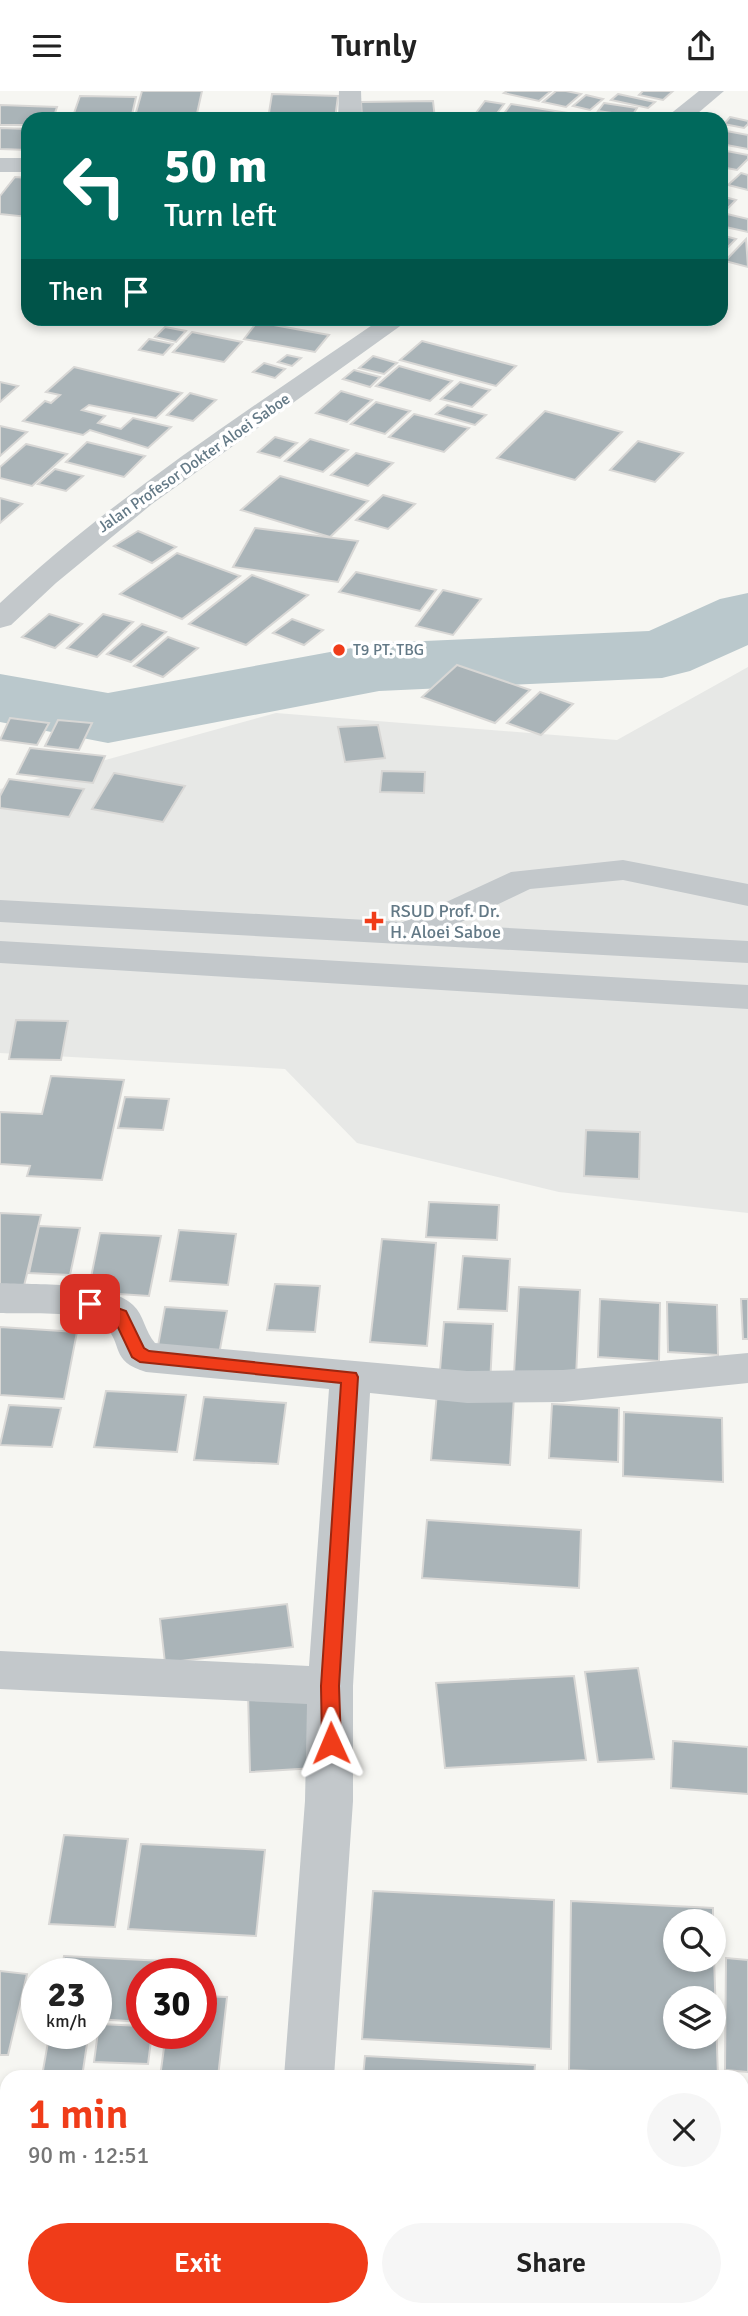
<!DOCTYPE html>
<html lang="en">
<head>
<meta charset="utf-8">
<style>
  body { margin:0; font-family:Signika,sans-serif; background:#f6f6f6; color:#222; height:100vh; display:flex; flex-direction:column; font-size:26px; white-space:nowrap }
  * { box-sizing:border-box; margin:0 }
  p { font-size:23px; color:#767676 }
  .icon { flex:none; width:38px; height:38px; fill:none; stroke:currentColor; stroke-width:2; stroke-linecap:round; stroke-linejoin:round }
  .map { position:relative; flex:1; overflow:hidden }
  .side { position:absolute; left:0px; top:1979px; width:749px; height:247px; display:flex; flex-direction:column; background:#fff; border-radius:21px 21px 0 0; box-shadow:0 4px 10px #0003 }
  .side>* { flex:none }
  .banner { position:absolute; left:21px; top:21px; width:707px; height:214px; border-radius:21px; box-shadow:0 4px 10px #0003; background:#00695c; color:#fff; overflow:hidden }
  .buttons { position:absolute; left:663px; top:1818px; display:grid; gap:14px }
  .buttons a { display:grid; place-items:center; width:63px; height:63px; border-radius:50%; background:#fff; box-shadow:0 4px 10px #0003; font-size:35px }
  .speed { position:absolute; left:21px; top:1867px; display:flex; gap:14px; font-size:35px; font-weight:700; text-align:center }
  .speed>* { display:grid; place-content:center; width:91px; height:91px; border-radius:50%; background:#fff; box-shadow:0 4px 10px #0003; line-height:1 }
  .speed small { font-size:18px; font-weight:400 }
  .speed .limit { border:10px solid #d22; background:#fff; color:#111 }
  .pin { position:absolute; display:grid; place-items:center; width:60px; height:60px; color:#fff; margin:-30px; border-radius:14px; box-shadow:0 4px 10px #0006 }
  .me { position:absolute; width:77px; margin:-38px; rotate:359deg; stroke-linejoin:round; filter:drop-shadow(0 0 5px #0008) }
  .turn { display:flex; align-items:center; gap:24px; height:147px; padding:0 28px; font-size:32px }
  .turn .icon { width:91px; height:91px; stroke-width:2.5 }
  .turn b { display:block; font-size:49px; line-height:60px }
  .then { display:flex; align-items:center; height:66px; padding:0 28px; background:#0003; gap:14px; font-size:26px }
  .round { display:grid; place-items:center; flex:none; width:74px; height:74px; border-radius:37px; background:#f6f6f6 }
  .head { display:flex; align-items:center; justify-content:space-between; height:119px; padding:0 28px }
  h1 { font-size:42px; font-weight:600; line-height:52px; color:#f03c19 }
  .primary-button { display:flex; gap:14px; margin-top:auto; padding:14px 28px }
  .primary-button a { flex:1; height:80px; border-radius:42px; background:#f03c19; color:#fff; font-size:28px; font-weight:600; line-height:80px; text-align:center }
  .primary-button a+a { background:#f6f6f6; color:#222 }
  header { display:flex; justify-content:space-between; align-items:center; height:91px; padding:0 28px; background:#fff; font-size:32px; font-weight:600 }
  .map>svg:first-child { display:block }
  .built { fill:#e7e8e6 }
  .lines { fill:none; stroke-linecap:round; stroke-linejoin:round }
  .river { fill:#bac8cc; fill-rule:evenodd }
  .building { fill:#aab4b8; stroke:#d8d7d5; stroke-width:2; fill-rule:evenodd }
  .minor { fill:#c3c8cb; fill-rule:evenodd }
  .route { fill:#f03c19; stroke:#9c2710; stroke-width:2 }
  .poi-dot { fill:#f03c19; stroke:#fff; stroke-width:2.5 }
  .labels { text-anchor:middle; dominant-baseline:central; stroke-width:7; stroke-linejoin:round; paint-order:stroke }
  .far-street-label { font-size:16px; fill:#637986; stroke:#fff }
  .far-poi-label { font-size:16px; fill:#637986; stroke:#fff; text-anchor:start }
  .poi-label { font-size:18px; fill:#637986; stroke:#fff; text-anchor:start }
</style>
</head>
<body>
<header><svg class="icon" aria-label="menu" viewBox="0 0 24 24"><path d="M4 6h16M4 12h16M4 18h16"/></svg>Turnly<svg class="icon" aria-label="share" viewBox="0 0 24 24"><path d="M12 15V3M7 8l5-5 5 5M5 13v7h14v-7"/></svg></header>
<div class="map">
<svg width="748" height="2225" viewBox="0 0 748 2225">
  <rect width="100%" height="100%" fill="#f6f6f2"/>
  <!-- built -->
  <path class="built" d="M748 576V1122L559 1101 357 1052 285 978 0 962V698L276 622 617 649Z"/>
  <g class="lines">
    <!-- river -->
    <path class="river" d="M748 502V554L690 580 662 587 379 600 108 652 0 631V583L108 602 379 552 649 540 720 508Z"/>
  </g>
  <!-- building -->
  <g class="building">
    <path d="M142 0H202L196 27 135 25Z"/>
    <path d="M507 0H551L539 10 504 2Z"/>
    <path d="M556 0H566L581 3 566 16 543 11Z"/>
    <path d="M643 0H673L663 9 639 4Z"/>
    <path d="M272 3 338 5 335 28H268Z"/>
    <path d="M618 3 655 11 648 17 611 9Z"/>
    <path d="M586 4 603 8 590 19 573 15Z"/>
    <path d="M80 5 136 6 131 28H72Z"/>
    <path d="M433 10 435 28H362L361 11Z"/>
    <path d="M485 10 504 13 495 25 476 22Z"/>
    <path d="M604 12 637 17 632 25 598 20Z"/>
    <path d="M511 13 568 22 564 28H500Z"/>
    <path d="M0 14 57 16 53 28H28V34H0Z"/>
    <path d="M730 26 748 30V33L744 37 724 33Z"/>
    <path d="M0 37 28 38V59L0 58Z"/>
    <path d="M721 39 748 44V58L721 53Z"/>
    <path d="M721 59 748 64V68L737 79 721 76Z"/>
    <path d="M741 82 748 84V99L728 94Z"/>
    <path d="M15 86 28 87V126L0 123V105Z"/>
    <path d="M721 105 736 109 721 124Z"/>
    <path d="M727 123 748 128V141L721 135V129Z"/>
    <path d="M721 144 736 148 721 163Z"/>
    <path d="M746 148 748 176 725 170Z"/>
    <path d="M257 231 329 244 315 261 244 248Z"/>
    <path d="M165 236 186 240 176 251 155 246Z"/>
    <path d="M192 241 242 251 224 271 173 261Z"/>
    <path d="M149 248 173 253 163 264 139 259Z"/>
    <path d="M422 250 516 275 496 295 400 269Z"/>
    <path d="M287 264 301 267 292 275 278 271Z"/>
    <path d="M373 265 397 272 384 283 359 277Z"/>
    <path d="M264 272 285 278 275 287 253 281Z"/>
    <path d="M399 275 452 290 430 310 376 295Z"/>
    <path d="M74 276 182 302 156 327 89 314 82 319 105 325 98 332 121 338 133 327 171 336 148 357 90 339 83 344 23 330 45 310 51 312 60 304 46 301Z"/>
    <path d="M354 279 380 286 370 296 343 288Z"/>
    <path d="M0 291 18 295 0 311Z"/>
    <path d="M460 291 490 299 472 316 441 308Z"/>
    <path d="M341 300 372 309 347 331 316 322Z"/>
    <path d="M190 302 216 309 193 330 167 324Z"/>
    <path d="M376 311 410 320 385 343 351 333Z"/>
    <path d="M447 314 486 324 475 334 436 323Z"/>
    <path d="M545 320 622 341 575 389 497 367Z"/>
    <path d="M414 323 469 337 444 361 389 346Z"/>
    <path d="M0 335 27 341 0 365Z"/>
    <path d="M275 346 297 352 280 367 258 361Z"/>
    <path d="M310 348 348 359 323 381 285 370Z"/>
    <path d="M638 350 683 362 655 391 610 379Z"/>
    <path d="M87 351 145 365 124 386 66 371Z"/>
    <path d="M26 353 67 363 32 395 0 387V376Z"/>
    <path d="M356 362 393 372 368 395 331 384Z"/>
    <path d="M55 378 83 385 66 400 38 393Z"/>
    <path d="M280 385 368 410 330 446 241 419Z"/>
    <path d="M383 404 415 413 388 438 356 429Z"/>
    <path d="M0 407 22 413 0 432Z"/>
    <path d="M255 437 358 450 338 491 233 476Z"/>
    <path d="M138 440 176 456 152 472 114 455Z"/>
    <path d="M177 462 240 485 182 528 120 503Z"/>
    <path d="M356 481 436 499 420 520 339 501Z"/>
    <path d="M252 484 308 504 246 554 189 533Z"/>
    <path d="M443 499 481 508 453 544 416 535Z"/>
    <path d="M49 523 82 533 55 557 22 546Z"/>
    <path d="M103 523 133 531 97 566 67 557Z"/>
    <path d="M292 528 323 539 304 554 273 542Z"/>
    <path d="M142 533 166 541 131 571 107 563Z"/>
    <path d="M168 546 198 557 163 586 134 575Z"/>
    <path d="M457 574 530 599 495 632 422 606Z"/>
    <path d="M540 601 573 613 541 644 507 632Z"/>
    <path d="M10 627 49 632 37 654 0 649Z"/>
    <path d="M58 629 92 632 79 659 45 655Z"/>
    <path d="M378 634 385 667 345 671 338 636Z"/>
    <path d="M30 657 105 665 93 692 17 683Z"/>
    <path d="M382 680 425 681 424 702 380 701Z"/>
    <path d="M114 682 185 695 163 731 92 718Z"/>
    <path d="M9 688 84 698 69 726 0 717V705Z"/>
    <path d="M16 929 68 930 61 969 9 968Z"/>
    <path d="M51 985 124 989 102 1089 27 1085 30 1075 0 1073V1021L42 1023Z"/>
    <path d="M125 1006 169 1008 163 1039 118 1037Z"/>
    <path d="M586 1039 640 1041 639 1088 584 1085Z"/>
    <path d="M429 1111 499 1114 497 1149 426 1146Z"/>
    <path d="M0 1122 41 1124 24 1195 0 1194Z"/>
    <path d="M39 1135 80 1137 70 1184 29 1182Z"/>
    <path d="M179 1139 236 1143 228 1194 170 1190Z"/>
    <path d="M100 1142 161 1145 149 1205 88 1201Z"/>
    <path d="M382 1148 436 1152 427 1255 370 1251Z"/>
    <path d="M463 1165 510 1168 507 1220 458 1218Z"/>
    <path d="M275 1193 320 1195 315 1241 267 1239Z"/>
    <path d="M519 1196 580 1199 576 1286 514 1283Z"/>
    <path d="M600 1208 660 1212 659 1270 598 1266Z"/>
    <path d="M741 1208H748V1248H743Z"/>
    <path d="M667 1211 717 1214 718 1264 668 1261Z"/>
    <path d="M165 1216 227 1220 218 1269 156 1266Z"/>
    <path d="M444 1231 493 1233 490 1294 439 1291Z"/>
    <path d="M0 1236 77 1241 64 1308 0 1304Z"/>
    <path d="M106 1300 186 1304 177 1361 94 1356Z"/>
    <path d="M437 1301 514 1305 510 1374 431 1369Z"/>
    <path d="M204 1306 286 1312 278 1373 194 1369Z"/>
    <path d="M552 1313 619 1317 618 1371 549 1367Z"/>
    <path d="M9 1314 61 1317 52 1356 0 1354Z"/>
    <path d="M624 1321 722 1327 723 1391 623 1385Z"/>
    <path d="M427 1429 581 1439 579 1497 422 1487Z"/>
    <path d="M287 1513 293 1556 165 1572 160 1528Z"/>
    <path d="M638 1577 654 1668 598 1671 585 1581Z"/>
    <path d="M574 1585 586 1669 445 1677 436 1592Z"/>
    <path d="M311 1598 315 1677 250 1681 248 1602Z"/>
    <path d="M673 1650 748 1656V1703L671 1697Z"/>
    <path d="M64 1744 128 1748 115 1836 49 1833Z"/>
    <path d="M141 1753 265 1759 256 1845 128 1838Z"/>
    <path d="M373 1800 554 1809 551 1958 362 1948Z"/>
    <path d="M571 1810 713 1817V1830H676V1869H714V1866L718 1986 569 1979ZM676 1908H714V1946H676Z"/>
    <path d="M64 1865 164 1870 162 1883H142V1931L96 1928V1883H61Z"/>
    <path d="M726 1867 748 1869V1981L725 1979Z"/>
    <path d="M0 1880 27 1883 8 1964H0Z"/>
    <path d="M201 1905 227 1906 218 1986H160L166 1942H201Z"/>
    <path d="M99 1933 142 1935V1942H152L148 1973 94 1971Z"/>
    <path d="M48 1951 87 1953 82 1986 42 1985Z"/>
    <path d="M365 1965 535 1974 534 1986H363Z"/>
    <path d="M742 2165 748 2166V2225H739V2219H742Z"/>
    <path d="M0 2195 7 2196V2219H39L38 2225H0Z"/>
    <path d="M55 2219H156L155 2225H54Z"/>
    <path d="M289 2219H376L375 2225H288Z"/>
    <path d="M390 2219H474L473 2225H390Z"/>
    <path d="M614 2219H644L686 2225H613Z"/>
  </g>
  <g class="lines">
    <!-- minor -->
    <g class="minor">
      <path d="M339 0H361L362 28H338Z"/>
      <path d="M699 0H724L691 28H664Z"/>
      <rect x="0" y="67" width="28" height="14"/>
      <path d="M381 228H410L152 413 56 492 11 534 0 537V512C117 403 250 318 381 228Z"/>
      <path d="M623 769 748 793V815L623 789 530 798 455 834 748 850V872L0 831V809L403 831 511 781Z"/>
      <path d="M0 850 748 894V918L0 872Z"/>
      <path d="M0 1192C34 1194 108 1190 133 1214 144 1224 145 1241 155 1252L467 1280 563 1279 748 1262V1292L563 1311 467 1312 370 1302 353 1595V1710L334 1986H284L305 1710 307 1613 0 1598V1560L309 1575 329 1298 146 1281C109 1270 124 1253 104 1234 88 1219 23 1223 0 1222Z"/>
      <path d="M243 2219H297L296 2225H242Z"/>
    </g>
  </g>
  <!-- route -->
  <path class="route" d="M90 1207 126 1220 144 1257 149 1260 356 1282 358 1286 339 1595 341 1652 338 1657H324L322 1652 321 1595 341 1292 140 1271 132 1266 114 1228 84 1217V1209Z"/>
  <!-- markers -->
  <g class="poi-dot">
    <circle cx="339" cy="559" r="7"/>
    <path d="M370.5 819.5h7v7h7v7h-7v7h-7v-7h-7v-7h7z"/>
  </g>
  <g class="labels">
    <!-- far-street labels -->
    <g class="far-street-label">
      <text transform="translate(194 372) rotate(-35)">Jalan Profesor Dokter Aloei Saboe</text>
    </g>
    <!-- far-poi labels -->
    <g class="far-poi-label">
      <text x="353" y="559">T9 PT. TBG</text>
    </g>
    <!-- poi labels -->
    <g class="poi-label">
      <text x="390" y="820">RSUD Prof. Dr.<tspan x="390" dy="21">H. Aloei Saboe</tspan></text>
    </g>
  </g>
</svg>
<div class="buttons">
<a><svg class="icon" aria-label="search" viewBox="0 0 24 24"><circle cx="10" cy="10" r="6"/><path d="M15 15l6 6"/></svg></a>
<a><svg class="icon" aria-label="layers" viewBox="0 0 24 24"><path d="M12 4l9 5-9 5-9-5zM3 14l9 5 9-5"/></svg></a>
</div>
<div class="speed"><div>23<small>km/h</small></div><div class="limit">30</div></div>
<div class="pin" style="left:90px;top:1213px;background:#d93025"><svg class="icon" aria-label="arrive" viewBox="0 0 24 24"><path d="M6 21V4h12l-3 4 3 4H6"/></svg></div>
<svg class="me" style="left:331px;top:1652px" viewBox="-20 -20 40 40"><path d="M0-17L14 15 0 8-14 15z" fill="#f03c19" stroke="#fff" stroke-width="4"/></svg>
<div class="banner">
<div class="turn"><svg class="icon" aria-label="left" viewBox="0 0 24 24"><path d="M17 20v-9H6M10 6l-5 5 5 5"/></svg><div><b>50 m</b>Turn left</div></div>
<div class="then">Then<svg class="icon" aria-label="arrive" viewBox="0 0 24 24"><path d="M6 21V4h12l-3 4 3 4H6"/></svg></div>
</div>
<section class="side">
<div class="head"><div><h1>1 min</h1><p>90 m · 12:51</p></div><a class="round"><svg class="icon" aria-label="close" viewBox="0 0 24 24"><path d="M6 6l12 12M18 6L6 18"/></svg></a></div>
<div class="primary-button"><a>Exit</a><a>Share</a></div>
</section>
</div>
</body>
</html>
